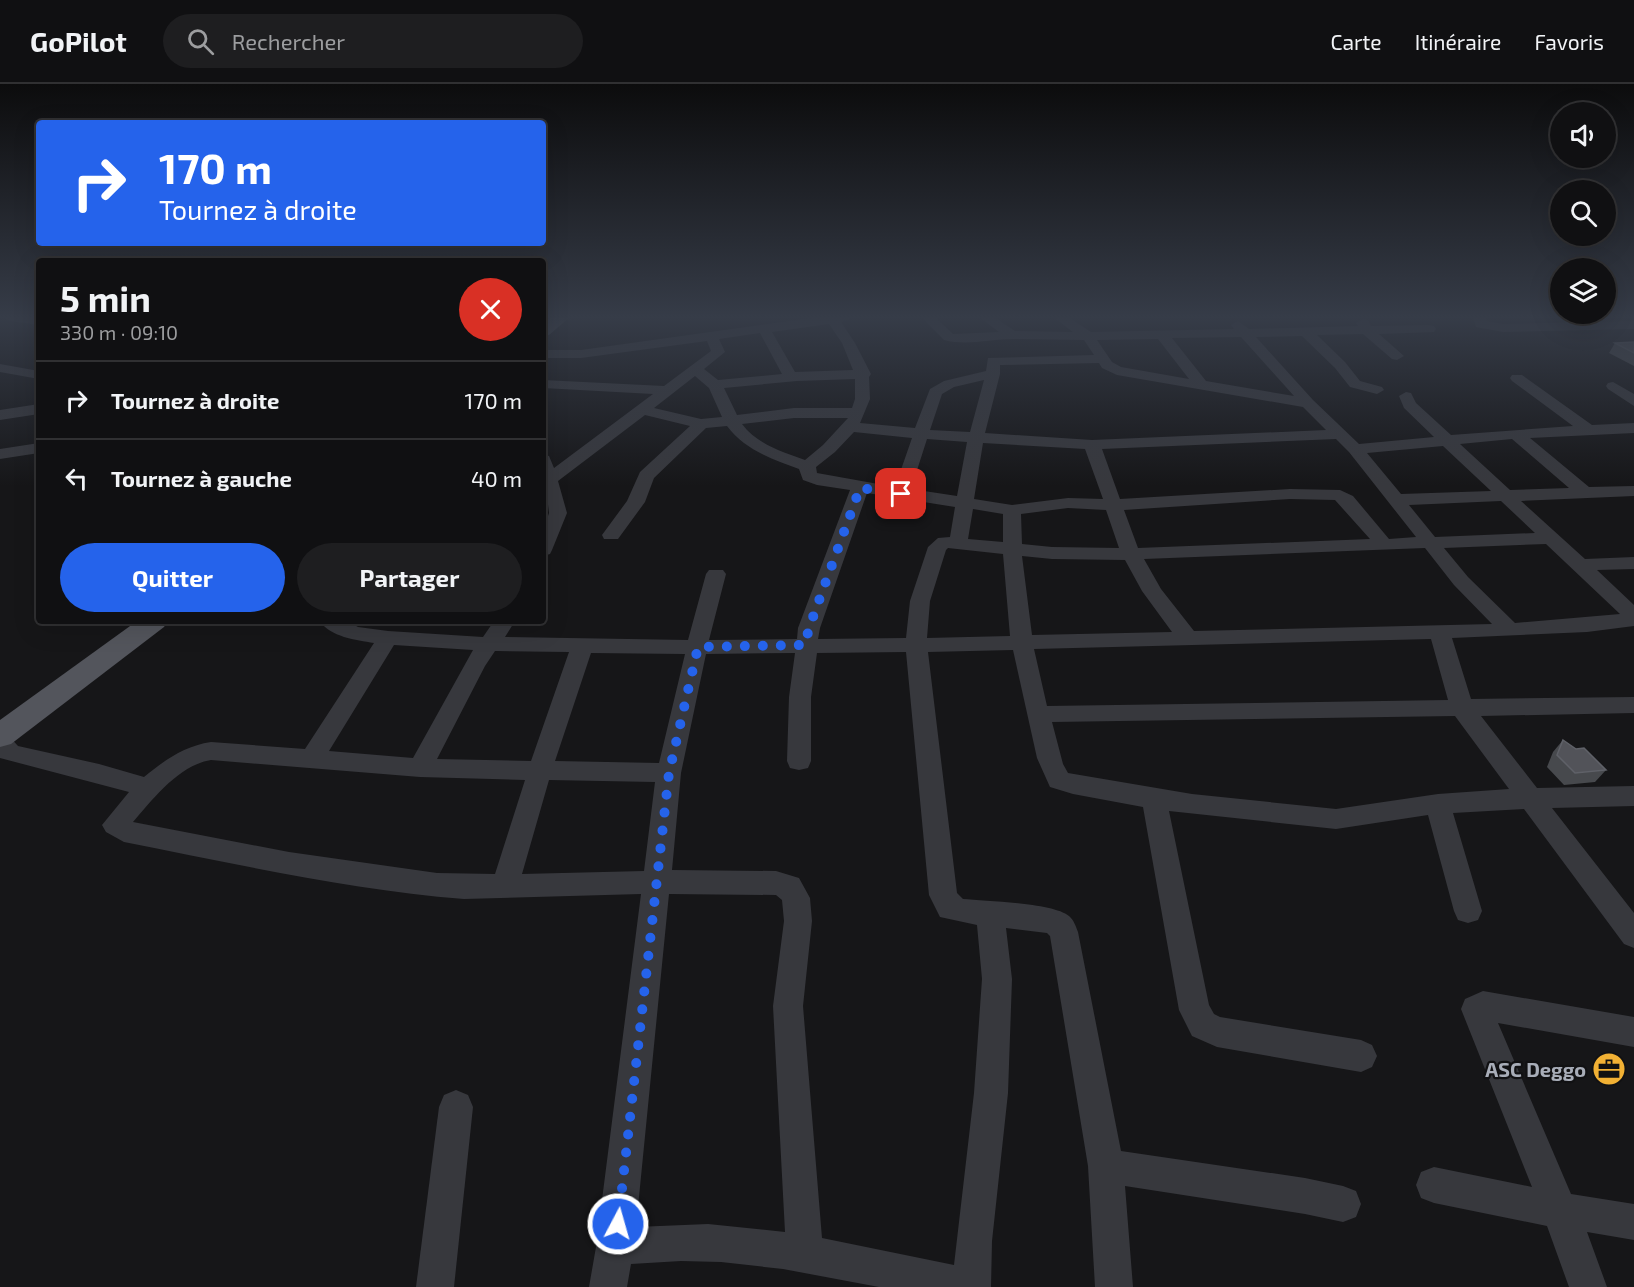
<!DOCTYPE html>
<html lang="fr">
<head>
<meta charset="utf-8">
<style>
  body { margin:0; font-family:"Exo 2",sans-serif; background:#1e1e20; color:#f1f3f6; height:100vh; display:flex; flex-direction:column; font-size:22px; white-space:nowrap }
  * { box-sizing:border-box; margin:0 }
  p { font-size:20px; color:#9c9d9f }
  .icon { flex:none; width:33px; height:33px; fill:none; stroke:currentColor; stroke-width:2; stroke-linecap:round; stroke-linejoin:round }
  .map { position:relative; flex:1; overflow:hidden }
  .details { position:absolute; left:36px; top:174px; width:510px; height:366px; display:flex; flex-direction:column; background:#101012; border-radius:6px; box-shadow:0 6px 24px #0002,0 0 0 2px #303032 }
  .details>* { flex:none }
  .top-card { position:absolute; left:36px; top:36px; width:510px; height:126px; border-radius:6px; box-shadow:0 6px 24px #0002,0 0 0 2px #303032; background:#2563eb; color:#fff; overflow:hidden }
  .controls { position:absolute; left:1550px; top:18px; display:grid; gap:12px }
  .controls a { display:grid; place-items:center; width:66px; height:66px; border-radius:50%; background:#101012; box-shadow:0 6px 24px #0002,0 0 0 2px #303032; font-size:30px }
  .pin { position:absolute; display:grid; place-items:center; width:51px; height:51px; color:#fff; margin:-26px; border-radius:12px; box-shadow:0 3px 9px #0006 }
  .me { position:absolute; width:66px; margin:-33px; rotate:6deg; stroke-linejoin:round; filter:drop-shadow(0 0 4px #0008) }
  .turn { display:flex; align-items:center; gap:21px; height:126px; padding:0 24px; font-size:27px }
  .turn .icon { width:78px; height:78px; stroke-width:2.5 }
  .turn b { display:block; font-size:42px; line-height:51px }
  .round { display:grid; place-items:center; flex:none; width:63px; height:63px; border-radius:32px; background:#1e1e20 }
  .head { display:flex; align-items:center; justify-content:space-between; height:102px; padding:0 24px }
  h1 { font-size:36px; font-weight:700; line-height:45px }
  .cta { display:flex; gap:12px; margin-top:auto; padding:12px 24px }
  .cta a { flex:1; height:69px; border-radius:36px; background:#2563eb; color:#fff; font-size:24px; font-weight:700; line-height:69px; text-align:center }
  .cta a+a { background:#1e1e20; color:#f1f3f6 }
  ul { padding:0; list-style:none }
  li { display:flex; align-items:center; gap:18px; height:78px; padding:0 24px; border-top:2px solid #303032 }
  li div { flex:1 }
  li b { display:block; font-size:22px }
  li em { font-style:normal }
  header { display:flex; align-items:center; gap:36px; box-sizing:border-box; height:84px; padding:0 30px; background:#101012; border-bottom:2px solid #303032 }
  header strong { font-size:28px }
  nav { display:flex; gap:33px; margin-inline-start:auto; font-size:21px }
  .search { width:420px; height:54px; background:#1e1e20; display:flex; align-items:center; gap:15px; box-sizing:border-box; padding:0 21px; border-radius:33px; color:#9c9d9f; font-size:22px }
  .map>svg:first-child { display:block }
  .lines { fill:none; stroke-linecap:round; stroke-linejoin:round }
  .minor { fill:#37383d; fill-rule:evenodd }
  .major { fill:#53555c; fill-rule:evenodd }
  .wall { fill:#47494d }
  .building { fill:#525359; stroke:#5f6168; stroke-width:1.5 }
  .route { stroke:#2563eb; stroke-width:10; stroke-dasharray:0 18 }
  .labels { text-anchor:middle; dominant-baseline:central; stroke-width:4.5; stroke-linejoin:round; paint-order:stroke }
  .near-poi-label { font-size:20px; font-weight:bold; fill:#a8adb8; stroke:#111113; text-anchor:end }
</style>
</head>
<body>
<header>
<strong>GoPilot</strong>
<div class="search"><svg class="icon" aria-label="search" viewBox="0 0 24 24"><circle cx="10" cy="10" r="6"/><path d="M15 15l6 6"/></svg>Rechercher</div>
<nav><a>Carte</a><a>Itinéraire</a><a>Favoris</a></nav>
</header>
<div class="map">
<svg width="1634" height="1203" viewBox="0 0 1634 1203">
  <rect width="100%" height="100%" fill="#161618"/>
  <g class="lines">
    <!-- minor -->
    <g class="minor">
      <path d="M4 233H39V241L10 237Z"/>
      <path d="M818 233H855L841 238 855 259 871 290 869 293 870 315 860 339 915 344 930 305 944 297 986 287 988 274 1094 271 1084 256C1061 256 1037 255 1014 255 990 255 967 262 944 256L921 233H935L953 250 999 248 979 233H994L1015 247 1073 248 1053 233H1068L1091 248 1234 245 1231 241 1238 237 1249 245 1358 242 1356 239 1363 235 1368 236 1371 242 1429 241 1434 242 1436 245 1434 248 1379 250 1404 272 1397 276 1392 275 1363 250 1317 251 1345 278 1360 297 1382 303 1384 306 1377 310 1350 303 1335 284 1302 252 1256 253 1313 316 1359 360 1434 353 1404 324 1399 312 1406 308 1411 309 1416 319 1451 351 1573 342 1512 297 1510 294 1512 291H1522L1592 341 1634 339V349L1530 354 1589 403 1634 402V412L1521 417 1585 475 1634 473V485L1597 486 1634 521V542L1587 548 1452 554 1471 615 1634 613V629L1481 632 1537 704 1634 702V722L1552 724 1634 829V864L1624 860 1524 725 1453 729 1482 827 1478 836 1468 839 1458 836 1454 827 1428 731 1336 745 1169 727 1209 921 1214 930 1220 933 1361 956 1372 961 1377 972 1372 983 1361 988 1217 963 1192 952 1179 926 1143 723 1073 710 1050 703 1037 674 1013 566 928 568 957 809 963 815C986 817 1053 819 1069 832 1074 836 1076 843 1078 848L1121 1067 1305 1094 1343 1102 1356 1107 1361 1120 1356 1133 1343 1138 1305 1130 1125 1102 1133 1203H1095L1088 1082 1050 852 1047 849 1006 844 1012 895 1008 1009 992 1157 991 1203H879L783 1185 721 1178 681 1177 631 1180 627 1203H589L596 1163 641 810 464 815C350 806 236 780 124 758L106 748 102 741 129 708 0 674V648L8 651 18 662 99 680 144 693C165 676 184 662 211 658L305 665 374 559C356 556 330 553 320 537H347L358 543 388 547 483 553 494 537H515L505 553 688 556 706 490 709 486H723L726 490 709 556 797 555 798 544 850 406 817 401 803 396 799 385C772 375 745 366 727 342L706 344 654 394 645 418 618 455H604L602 451 627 417 640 388 690 342 645 331 558 397 567 429 552 466 550 470 543 472V447L549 429 547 412 543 405V371L549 372 554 384 653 310 543 304V296L664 302 711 267 707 257 581 274H543V266H581ZM829 240 842 259 853 286 795 288 772 248ZM760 249 782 290 718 296 704 285 725 268 719 255ZM1241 253 1294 312 1206 297 1172 254ZM1158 255 1189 295 1121 283 1112 278 1097 256ZM1099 279 1102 284 1117 291 1303 323 1326 346 1092 356 985 349 1000 290V281ZM695 292 709 304 722 333 701 335 654 324ZM855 295V315L852 324H794L737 331 724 304 797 297ZM984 296 970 348 930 346 942 310 954 303ZM794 334H848L823 361 805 376C782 368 757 360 742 340ZM854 348 912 354 895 403 817 389 816 383 835 368ZM927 355 967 358 957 412 911 405ZM1336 355 1349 368 1416 453 1389 455 1353 412 1340 406 1290 405 1120 415 1102 365ZM1512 355 1569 404 1510 406 1460 360ZM983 359 1085 365 1103 415 1068 414 1012 421 974 415ZM1443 362 1491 407 1401 410 1367 369ZM867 409 955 423 950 453 938 454 928 463 910 517 906 554 818 555 820 544ZM1290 415 1335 416 1370 455 1138 464 1124 426ZM1501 417 1535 449 1435 453 1409 421ZM1068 424 1106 426 1119 464 1052 463 1022 460 1021 430ZM973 425 1003 430V458L968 455ZM1546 460 1620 530 1515 539 1468 493 1444 464ZM948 464 1003 470 1010 552 927 554 930 517 946 466ZM1425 464 1454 501 1492 540 1194 547 1161 505 1144 475ZM1022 472 1052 475 1125 476 1142 507 1172 548 1032 551ZM1431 555 1448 616 1047 622 1034 565ZM394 561 473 566 413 674 329 667ZM495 567 569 568 531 677 437 675 485 582ZM906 568 929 811 940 833 977 841 982 895 974 1009 954 1181 822 1154 803 922 812 837 810 814 799 794 776 787 672 786 681 689 706 570 795 569 789 613 787 677 790 684 799 686 808 684 811 677V613L817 569ZM591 569 685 570 659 679 555 677ZM1455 632 1509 705 1438 710 1336 725 1192 710 1068 689 1063 680 1052 638ZM211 676 420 693 525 696 495 790 437 789 289 768 133 738C153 715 179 681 211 676ZM549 696 655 698 644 787 522 790ZM669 810 776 811 782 816 784 837 773 922 785 1148 708 1140 636 1143Z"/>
      <path d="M1473 233H1486L1487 237 1503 240 1634 237V245L1503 248 1476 243Z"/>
      <path d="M0 280 39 287V295L0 288Z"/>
      <path d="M1613 298 1634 310V322L1608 305 1606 302 1608 299Z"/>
      <path d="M39 320V330L0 336V326Z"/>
      <path d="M39 359V369L0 375V365Z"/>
      <path d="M1483 907 1634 933V963L1498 939 1571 1110 1634 1120V1156L1587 1148 1607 1203H1569L1547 1142 1434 1119 1421 1114 1416 1101 1421 1088 1434 1083 1532 1103 1461 925 1465 915Z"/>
      <path d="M456 1006 468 1011 473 1023 454 1203H416L439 1023 444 1011Z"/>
    </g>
    <!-- major -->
    <g class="major">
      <path d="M551 233H570L549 251 543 252V239Z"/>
      <path d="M137 537H168L164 543 11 660 0 663V636Z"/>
    </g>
  </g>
  <!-- wall -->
  <g class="wall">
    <path d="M1634 258V282L1609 269 1615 259Z"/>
    <path d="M1563 656 1606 686 1595 698 1564 701 1547 683 1553 668Z"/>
  </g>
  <!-- building -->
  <g class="building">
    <path d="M1634 258V269L1615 259Z"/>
    <path d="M1563 656 1576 665 1584 664 1606 686 1575 689 1557 671Z"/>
  </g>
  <!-- sky -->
  <linearGradient id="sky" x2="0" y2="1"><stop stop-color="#0c0c0d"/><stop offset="0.58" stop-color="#363c48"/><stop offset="1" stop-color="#363c48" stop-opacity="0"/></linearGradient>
  <rect width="1634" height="402" fill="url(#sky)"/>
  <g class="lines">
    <!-- route -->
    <path class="route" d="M618 1140 669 689 698 563 805 561 809 544 860 404 901 410"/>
  </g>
  <!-- icons -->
  <defs>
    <symbol id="office-disc" viewBox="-11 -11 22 22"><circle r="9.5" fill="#f2b134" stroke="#111113"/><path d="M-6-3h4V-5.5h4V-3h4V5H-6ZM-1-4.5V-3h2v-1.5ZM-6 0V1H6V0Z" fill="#111"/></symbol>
  </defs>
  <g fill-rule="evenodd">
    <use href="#office-disc" x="1590" y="966" width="38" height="38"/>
  </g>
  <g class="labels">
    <!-- near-poi labels -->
    <g class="near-poi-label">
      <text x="1586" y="985">ASC Deggo</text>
    </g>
  </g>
</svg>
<div class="controls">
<a><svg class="icon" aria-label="sound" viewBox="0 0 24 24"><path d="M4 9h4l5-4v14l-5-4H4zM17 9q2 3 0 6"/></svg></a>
<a><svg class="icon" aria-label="search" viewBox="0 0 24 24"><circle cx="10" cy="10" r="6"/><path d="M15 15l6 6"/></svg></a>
<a><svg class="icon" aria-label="layers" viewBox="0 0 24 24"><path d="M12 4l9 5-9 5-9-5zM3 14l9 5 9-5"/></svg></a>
</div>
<div class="pin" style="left:901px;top:410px;background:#d93025"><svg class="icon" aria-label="arrive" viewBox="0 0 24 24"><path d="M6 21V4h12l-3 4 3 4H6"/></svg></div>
<svg class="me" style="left:618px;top:1140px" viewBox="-20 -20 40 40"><circle r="17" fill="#2563eb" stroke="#fff" stroke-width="3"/><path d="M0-11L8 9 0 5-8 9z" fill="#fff"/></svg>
<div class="top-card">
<div class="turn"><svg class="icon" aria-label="right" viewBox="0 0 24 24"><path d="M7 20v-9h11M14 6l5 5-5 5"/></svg><div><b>170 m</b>Tournez à droite</div></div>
</div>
<section class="details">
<div class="head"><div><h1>5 min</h1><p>330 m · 09:10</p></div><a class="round" style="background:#d93025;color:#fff"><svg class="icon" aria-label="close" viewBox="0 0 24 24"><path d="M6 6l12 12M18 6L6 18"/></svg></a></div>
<ul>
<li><svg class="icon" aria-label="right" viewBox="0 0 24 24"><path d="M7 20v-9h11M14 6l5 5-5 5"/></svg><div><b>Tournez à droite</b></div><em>170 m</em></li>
<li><svg class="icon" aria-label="left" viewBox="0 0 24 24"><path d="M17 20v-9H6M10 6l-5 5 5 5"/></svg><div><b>Tournez à gauche</b></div><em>40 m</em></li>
</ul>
<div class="cta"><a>Quitter</a><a>Partager</a></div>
</section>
</div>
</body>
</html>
